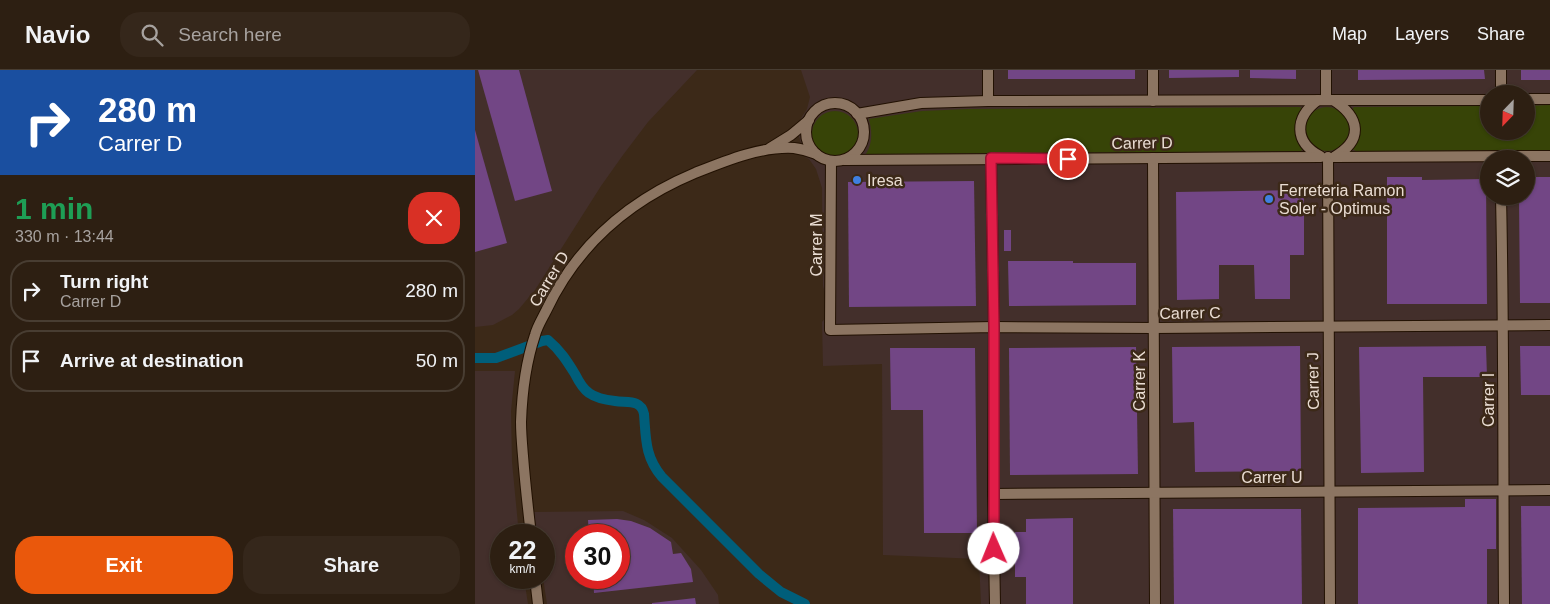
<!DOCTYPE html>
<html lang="en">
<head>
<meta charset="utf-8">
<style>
  body { margin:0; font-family:Helvetica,sans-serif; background:#35271b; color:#f1f3f6; height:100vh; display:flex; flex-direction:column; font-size:19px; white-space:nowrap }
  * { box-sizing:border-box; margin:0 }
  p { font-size:16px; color:#a7a29f }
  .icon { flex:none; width:28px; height:28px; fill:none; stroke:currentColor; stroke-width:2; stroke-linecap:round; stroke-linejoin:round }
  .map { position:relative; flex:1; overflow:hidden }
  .side { display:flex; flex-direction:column; background:#2d1f12; width:475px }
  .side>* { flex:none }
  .top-card { background:#1a4fa0; color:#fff; overflow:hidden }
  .needle { width:32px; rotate:203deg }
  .tools { position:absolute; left:1005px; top:15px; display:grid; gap:10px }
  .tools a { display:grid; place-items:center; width:55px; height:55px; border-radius:50%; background:#2d1f12; box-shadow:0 1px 4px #0004,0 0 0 1px #483d32; font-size:25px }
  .speed { position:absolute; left:15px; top:454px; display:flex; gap:10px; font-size:25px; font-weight:700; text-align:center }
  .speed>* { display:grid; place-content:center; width:65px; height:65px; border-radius:50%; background:#2d1f12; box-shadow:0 1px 4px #0004,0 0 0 1px #483d32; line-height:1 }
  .speed small { font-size:12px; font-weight:400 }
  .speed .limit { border:8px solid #d22; background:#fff; color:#111 }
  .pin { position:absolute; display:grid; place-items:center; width:42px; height:42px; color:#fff; margin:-21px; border:2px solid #fff; border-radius:50%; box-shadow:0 1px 5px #0007 }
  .me { position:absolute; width:55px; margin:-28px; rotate:359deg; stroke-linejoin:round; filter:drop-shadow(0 0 4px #0008) }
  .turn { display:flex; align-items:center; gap:18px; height:105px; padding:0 15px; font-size:22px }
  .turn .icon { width:65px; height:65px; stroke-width:2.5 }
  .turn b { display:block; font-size:35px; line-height:42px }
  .round { display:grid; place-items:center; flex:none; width:52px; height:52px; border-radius:20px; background:#35271b }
  .overview { display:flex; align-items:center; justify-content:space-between; height:85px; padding:0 15px }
  h1 { font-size:30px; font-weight:800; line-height:38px; color:#1e9e55 }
  .cta { display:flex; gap:10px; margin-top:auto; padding:10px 15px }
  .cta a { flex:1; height:58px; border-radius:20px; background:#ea580c; color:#fff; font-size:20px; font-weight:800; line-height:58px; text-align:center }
  .cta a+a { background:#35271b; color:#f1f3f6 }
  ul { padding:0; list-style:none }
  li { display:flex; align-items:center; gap:15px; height:62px; margin:0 10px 8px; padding:0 5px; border:2px solid #483d32; border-radius:20px }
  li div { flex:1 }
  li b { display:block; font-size:19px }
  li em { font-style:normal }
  header { display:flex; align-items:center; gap:30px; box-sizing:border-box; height:70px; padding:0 25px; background:#2d1f12; border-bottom:1px solid #483d32 }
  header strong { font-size:24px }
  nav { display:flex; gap:28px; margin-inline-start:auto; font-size:18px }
  .search { width:350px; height:45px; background:#35271b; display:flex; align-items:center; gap:12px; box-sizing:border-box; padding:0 18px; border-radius:20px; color:#a7a29f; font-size:19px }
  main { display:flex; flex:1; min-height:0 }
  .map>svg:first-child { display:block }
  .industrial { fill:#432f2b; fill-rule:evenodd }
  .green { fill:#374407 }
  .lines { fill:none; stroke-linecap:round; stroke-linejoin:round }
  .canal { stroke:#005e7a; stroke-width:10 }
  .building { fill:#724685 }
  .minor-casing { stroke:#221102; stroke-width:12 }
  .minor { stroke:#8c7562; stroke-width:10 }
  .route-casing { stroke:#92132f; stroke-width:12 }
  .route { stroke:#e11d48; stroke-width:9 }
  .shop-dot { fill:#3f7fe0; stroke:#3c2918; stroke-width:2 }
  .labels { text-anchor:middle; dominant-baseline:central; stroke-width:5; stroke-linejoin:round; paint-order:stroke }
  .street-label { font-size:16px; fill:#eaddd3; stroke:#3c2918 }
  .poi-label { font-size:16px; fill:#eaddd3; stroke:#3c2918; text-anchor:start }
</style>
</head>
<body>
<header>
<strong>Navio</strong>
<div class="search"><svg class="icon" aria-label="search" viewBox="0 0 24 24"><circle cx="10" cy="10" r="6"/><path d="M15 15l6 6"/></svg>Search here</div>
<nav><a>Map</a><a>Layers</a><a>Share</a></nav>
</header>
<main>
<section class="side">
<div class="top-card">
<div class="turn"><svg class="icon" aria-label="right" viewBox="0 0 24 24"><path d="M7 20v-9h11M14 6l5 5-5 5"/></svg><div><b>280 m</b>Carrer D</div></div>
</div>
<div class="overview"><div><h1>1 min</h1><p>330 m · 13:44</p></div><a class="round" style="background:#d93025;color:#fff"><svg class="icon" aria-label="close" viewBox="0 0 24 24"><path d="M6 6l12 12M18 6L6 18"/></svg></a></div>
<ul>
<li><svg class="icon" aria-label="right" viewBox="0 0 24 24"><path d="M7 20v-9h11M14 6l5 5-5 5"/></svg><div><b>Turn right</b><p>Carrer D</p></div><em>280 m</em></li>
<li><svg class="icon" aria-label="arrive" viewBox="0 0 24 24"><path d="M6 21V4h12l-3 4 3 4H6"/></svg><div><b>Arrive at destination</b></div><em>50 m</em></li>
</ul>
<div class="cta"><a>Exit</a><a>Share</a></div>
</section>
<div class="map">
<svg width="1075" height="534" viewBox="0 0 1075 534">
  <rect width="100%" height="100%" fill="#3c2918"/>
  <!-- industrial -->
  <g class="industrial">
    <path d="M0 0H222L173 52 148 85 126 116 60 220 44 239 37 245 18 255 0 257Z"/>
    <path d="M326 0H1075V534H506L504 489 408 485 407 294 348 296 347 252 355 243 348 216 347 118 341 99 334 89 330 87 321 56 332 39 335 27ZM1014 24H1051V61H1014ZM1014 89H1051V126H1014Z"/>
    <path d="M0 301H40L36 341 37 392 44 465H26V508H49L53 534H0Z"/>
    <path d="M148 441 169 450 197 468 226 500 243 525 244 534H72L68 508 69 465H62L59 442ZM101 465H144V508H101Z"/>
  </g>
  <!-- green -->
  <g class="green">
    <path d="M1075 35V80L881 81 877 79V40L879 37 1014 36V61H1051V36Z"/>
    <path d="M824 37 827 38V40L822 70 828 79 826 81 391 84C398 72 397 62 394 49L447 41 493 39Z"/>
    <circle cx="852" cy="59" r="22"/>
    <circle cx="360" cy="64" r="23"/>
  </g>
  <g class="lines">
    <!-- canal -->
    <path class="canal" d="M0 288H21L67 271 73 270C85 280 92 291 100 304 103 310 108 319 114 323 121 328 131 330 140 331 152 333 166 329 169 344 171 369 170 387 187 407L284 504 306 522 330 534"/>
  </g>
  <!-- building -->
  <g class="building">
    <path d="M3 0H44L77 121 40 131Z"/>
    <rect x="533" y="0" width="127" height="9"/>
    <path d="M694 0H764V7L694 8Z"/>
    <path d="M775 0H821V9L775 8Z"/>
    <path d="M883 0H1009L1010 9 883 10Z"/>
    <rect x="1046" y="0" width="29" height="10"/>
    <path d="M0 60 32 173 0 182Z"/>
    <path d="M912 107H947V110L1011 109 1012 234H912Z"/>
    <path d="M1051 107H1075V233H1045L1044 126H1051Z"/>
    <path d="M499 111 501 236 374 237 373 112Z"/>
    <path d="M829 120V185H815V229H780L779 195H744V229L702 230 701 122Z"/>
    <rect x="529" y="160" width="7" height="21"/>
    <path d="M533 191H598V193H661V235L534 236Z"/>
    <path d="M825 276 826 401 720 402 719 352 698 353 697 277Z"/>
    <path d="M1011 276 1012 307H948L949 402 886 403 884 277Z"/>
    <path d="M1045 276H1075V325H1046Z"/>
    <path d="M661 277 663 404 535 405 534 278Z"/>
    <path d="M415 278H500L502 463H449L448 340H416Z"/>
    <path d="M990 429H1021V479H1012V534H883V438L990 437Z"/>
    <path d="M1046 436H1075V534H1047Z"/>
    <path d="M698 439H826L827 534H699Z"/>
    <path d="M598 448V534H551V507H540V462H551V449Z"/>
    <path d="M142 449 156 451 175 458 196 472 198 484 206 483 216 499 218 512 119 523 118 508H144V465H114L113 450Z"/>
    <path d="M220 528 221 534H177V533Z"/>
  </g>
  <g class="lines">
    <defs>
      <g id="minor">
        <path d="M678 0V31"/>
        <path d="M851 0V30"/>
        <path d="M1026 0V24"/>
        <path d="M1051 29H1075"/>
        <path d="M843 30C819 48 819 72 845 86"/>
        <path d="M858 30H1014"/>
        <path d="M513 31V0"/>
        <circle cx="360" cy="62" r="29"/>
        <path d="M382 44 446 33 513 31 858 30C885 47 889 70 859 87"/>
        <path d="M295 78 316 65 334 50"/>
        <path d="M853 87 855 534"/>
        <path d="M860 87 1075 86"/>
        <path d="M516 88 519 257 518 424 520 534"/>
        <path d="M678 88 680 534"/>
        <path d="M369 90 846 87"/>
        <path d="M356 91 355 260 519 257 679 258 1075 255"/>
        <path d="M1026 126C1029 262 1028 398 1029 534"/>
        <path d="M518 424 1075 420"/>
        <path d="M56 465C53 439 50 412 48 386 47 374 46 363 46 352 47 323 51 292 60 265 62 257 67 249 71 241 102 175 153 131 220 103 250 91 286 76 319 78 326 79 334 81 341 84"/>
        <path d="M60 508 63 534"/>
      </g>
    </defs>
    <!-- minor casing -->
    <use href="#minor" class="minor-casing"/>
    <!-- minor -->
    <use href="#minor" class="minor"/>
  </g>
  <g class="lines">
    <defs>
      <path id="route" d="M519 479V257L516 88 593 89"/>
    </defs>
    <!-- route casing -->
    <use href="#route" class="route-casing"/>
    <!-- route -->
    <use href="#route" class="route"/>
  </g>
  <!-- markers -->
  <g class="shop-dot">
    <circle cx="382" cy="110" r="5"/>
    <circle cx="794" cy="129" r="5"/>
  </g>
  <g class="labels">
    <!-- street labels -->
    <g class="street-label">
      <text transform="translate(667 73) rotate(-1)">Carrer D</text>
      <text transform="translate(341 175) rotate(-90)">Carrer M</text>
      <text transform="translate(74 209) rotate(-59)">Carrer D</text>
      <text transform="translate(715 243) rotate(-1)">Carrer C</text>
      <text transform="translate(664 311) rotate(-90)">Carrer K</text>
      <text transform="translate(838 311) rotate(-91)">Carrer J</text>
      <text transform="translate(1013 330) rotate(-90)">Carrer I</text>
      <text x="797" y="407">Carrer U</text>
    </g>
    <!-- poi labels -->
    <g class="poi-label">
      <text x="392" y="110">Iresa</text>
      <text x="804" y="120">Ferreteria Ramon<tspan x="804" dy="18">Soler - Optimus</tspan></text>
    </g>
  </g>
</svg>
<div class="tools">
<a><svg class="needle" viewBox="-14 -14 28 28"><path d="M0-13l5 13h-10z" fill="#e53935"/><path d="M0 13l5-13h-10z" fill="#a7a29f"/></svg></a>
<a><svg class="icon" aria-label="layers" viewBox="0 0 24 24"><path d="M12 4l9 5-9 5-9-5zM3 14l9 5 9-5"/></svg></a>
</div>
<div class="speed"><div>22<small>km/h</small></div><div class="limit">30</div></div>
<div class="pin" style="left:593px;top:89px;background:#d93025"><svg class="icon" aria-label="arrive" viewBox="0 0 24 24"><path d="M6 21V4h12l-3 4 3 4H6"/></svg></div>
<svg class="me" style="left:519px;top:479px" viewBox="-20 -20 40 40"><circle r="19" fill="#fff"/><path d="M0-13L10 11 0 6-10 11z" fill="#e11d48"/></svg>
</div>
</main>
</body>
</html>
